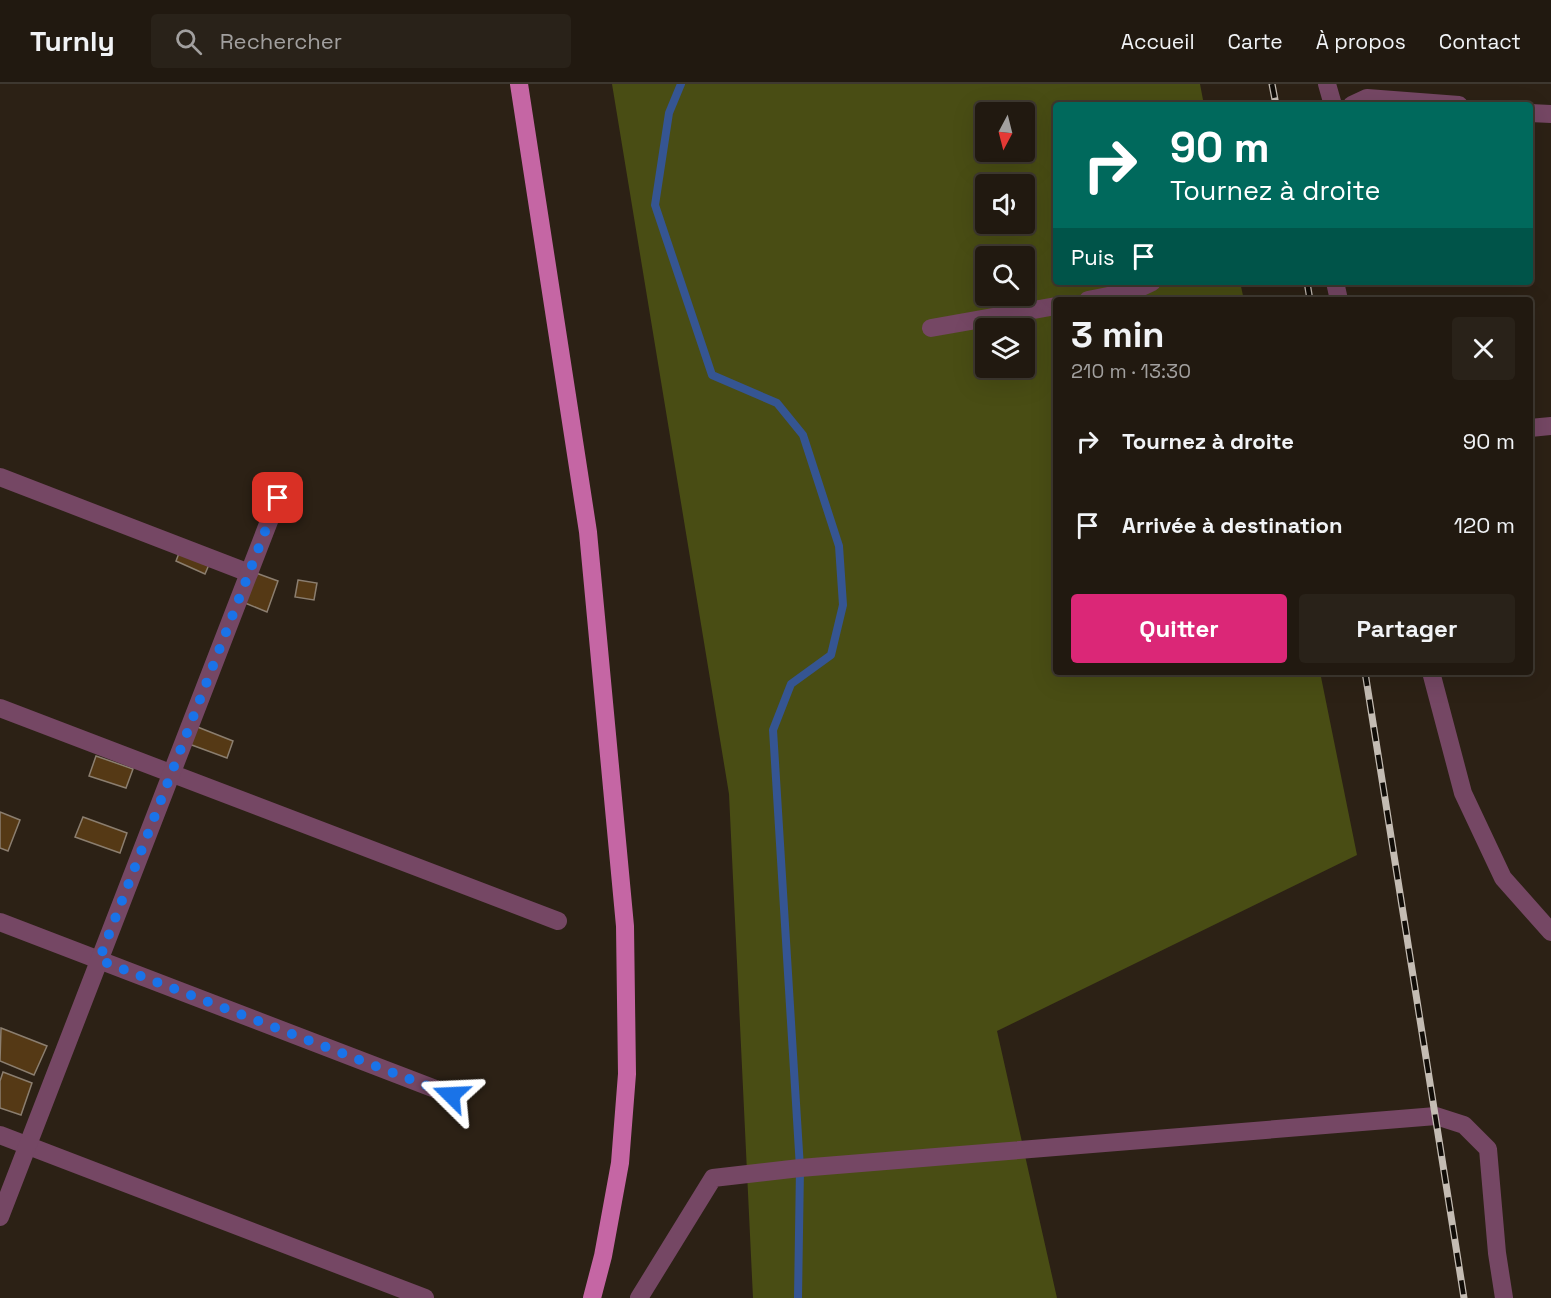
<!DOCTYPE html>
<html lang="fr">
<head>
<meta charset="utf-8">
<style>
  body { margin:0; font-family:"Space Grotesk",sans-serif; background:#292219; color:#f1f3f6; height:100vh; display:flex; flex-direction:column; font-size:22px; white-space:nowrap }
  * { box-sizing:border-box; margin:0 }
  p { font-size:20px; color:#a2a09f }
  .icon { flex:none; width:33px; height:33px; fill:none; stroke:currentColor; stroke-width:2; stroke-linecap:round; stroke-linejoin:round }
  .map { position:relative; flex:1; overflow:hidden }
  .panel { position:absolute; left:1053px; top:213px; width:480px; height:378px; display:flex; flex-direction:column; background:#211910; border-radius:6px; box-shadow:0 6px 24px #0002,0 0 0 2px #3e3830 }
  .panel>* { flex:none }
  .hud { position:absolute; left:1053px; top:18px; width:480px; height:183px; border-radius:6px; box-shadow:0 6px 24px #0002,0 0 0 2px #3e3830; background:#00695c; color:#fff; overflow:hidden }
  .needle { width:39px; rotate:187deg }
  .tools { position:absolute; left:975px; top:18px; display:grid; gap:12px }
  .tools a { display:grid; place-items:center; width:60px; height:60px; border-radius:6px; background:#211910; box-shadow:0 6px 24px #0002,0 0 0 2px #3e3830; font-size:30px }
  .pin { position:absolute; display:grid; place-items:center; width:51px; height:51px; color:#fff; margin:-26px; border-radius:12px; box-shadow:0 3px 9px #0006 }
  .me { position:absolute; width:66px; margin:-33px; rotate:291deg; stroke-linejoin:round; filter:drop-shadow(0 0 4px #0008) }
  .turn { display:flex; align-items:center; gap:21px; height:126px; padding:0 18px; font-size:27px }
  .turn .icon { width:78px; height:78px; stroke-width:2.5 }
  .turn b { display:block; font-size:42px; line-height:51px }
  .then { display:flex; align-items:center; height:57px; padding:0 18px; background:#0003; gap:12px; font-size:22px }
  .round { display:grid; place-items:center; flex:none; width:63px; height:63px; border-radius:6px; background:#292219 }
  .overview { display:flex; align-items:center; justify-content:space-between; height:102px; padding:0 18px }
  h1 { font-size:36px; font-weight:700; line-height:45px }
  .button { display:flex; gap:12px; margin-top:auto; padding:12px 18px }
  .button a { flex:1; height:69px; border-radius:6px; background:#db2777; color:#fff; font-size:24px; font-weight:700; line-height:69px; text-align:center }
  .button a+a { background:#292219; color:#f1f3f6 }
  ul { padding:0; list-style:none }
  li { display:flex; align-items:center; gap:18px; height:84px; padding:0 18px }
  li div { flex:1 }
  li b { display:block; font-size:22px }
  li em { font-style:normal }
  header { display:flex; align-items:center; gap:36px; box-sizing:border-box; height:84px; padding:0 30px; background:#211910; border-bottom:2px solid #3e3830 }
  header strong { font-size:28px }
  nav { display:flex; gap:33px; margin-inline-start:auto; font-size:21px }
  .search { width:420px; height:54px; background:#292219; display:flex; align-items:center; gap:15px; box-sizing:border-box; padding:0 21px; border-radius:6px; color:#a2a09f; font-size:22px }
  .map>svg:first-child { display:block }
  .green { fill:#494d14; fill-rule:evenodd }
  .lines { fill:none; stroke-linecap:round; stroke-linejoin:round }
  .stream { stroke:#355592; stroke-width:8 }
  .building { fill:#553915; stroke:#8b7e6f; stroke-width:1.5 }
  .minor { stroke:#754764; stroke-width:18 }
  .major { stroke:#c566a4; stroke-width:18 }
  .rail-casing { stroke:#c4bcb3; stroke-width:7 }
  .rail { stroke:#100c07; stroke-width:4.5; stroke-dasharray:14; stroke-linecap:butt }
  .route { stroke:#1a73e8; stroke-width:10; stroke-dasharray:0 18 }
</style>
</head>
<body>
<header>
<strong>Turnly</strong>
<div class="search"><svg class="icon" aria-label="search" viewBox="0 0 24 24"><circle cx="10" cy="10" r="6"/><path d="M15 15l6 6"/></svg>Rechercher</div>
<nav><a>Accueil</a><a>Carte</a><a>À propos</a><a>Contact</a></nav>
</header>
<div class="map">
<svg width="1551" height="1214" viewBox="0 0 1551 1214">
  <rect width="100%" height="100%" fill="#2c2115"/>
  <!-- green -->
  <path class="green" d="M612 0H1200L1204 21H1056V198H1240L1244 216H1056V588H1320L1357 771 997 947 1057 1214H753L729 710ZM986 28H1024V68H986ZM986 100H1024V140H986ZM986 172H1024V212H986ZM986 244H1024V284H986Z"/>
  <g class="lines">
    <!-- stream -->
    <path class="stream" d="M681 0 669 29 655 121 712 291 777 319 803 351 839 462 843 521 831 571 791 600 773 646 800 1084 798 1214"/>
  </g>
  <!-- building -->
  <g class="building">
    <path d="M181 464 211 476 205 490 176 477Z"/>
    <path d="M256 489 278 497 267 528 245 519Z"/>
    <path d="M298 496 317 499 314 516 295 513Z"/>
    <path d="M195 642 233 657 227 674 189 660Z"/>
    <path d="M96 672 133 685 126 704 89 692Z"/>
    <path d="M0 728 20 736 8 767 0 764Z"/>
    <path d="M83 733 127 749 120 769 75 753Z"/>
    <path d="M1 944 47 962 34 991 0 977Z"/>
    <path d="M3 988 32 999 21 1031 0 1024V997Z"/>
  </g>
  <g class="lines">
    <!-- minor -->
    <g class="minor">
      <path d="M1327 0 1333 21"/>
      <path d="M1352 21 1367 14 1459 21"/>
      <path d="M1530 29 1551 30"/>
      <path d="M1335 198 1339 216"/>
      <path d="M1088 216 1133 207 1152 198"/>
      <path d="M931 244 1056 222"/>
      <path d="M1530 344 1551 342"/>
      <path d="M0 393 249 489"/>
      <path d="M1431 588 1463 709 1503 794 1551 848"/>
      <path d="M0 624 558 837"/>
      <path d="M0 838 451 1011"/>
      <path d="M0 1051 425 1214"/>
      <path d="M0 1133 278 414"/>
      <path d="M639 1214 713 1094 800 1084 1436 1032 1464 1041 1488 1065 1497 1169 1504 1214"/>
    </g>
    <!-- major -->
    <path class="major" d="M519 0 588 448 625 842 627 990 620 1079 603 1172 592 1214"/>
    <defs>
      <g id="rail">
        <path d="M1272 0 1276 21"/>
        <path d="M1307 198 1310 216"/>
        <path d="M1365 588 1464 1214"/>
      </g>
    </defs>
    <!-- rail casing -->
    <use href="#rail" class="rail-casing"/>
    <!-- rail -->
    <use href="#rail" class="rail"/>
  </g>
  <g class="lines">
    <!-- route -->
    <path class="route" d="M278 414 99 876 451 1011"/>
  </g>
</svg>
<div class="tools">
<a><svg class="needle" viewBox="-14 -14 28 28"><path d="M0-13l5 13h-10z" fill="#e53935"/><path d="M0 13l5-13h-10z" fill="#a2a09f"/></svg></a>
<a><svg class="icon" aria-label="sound" viewBox="0 0 24 24"><path d="M4 9h4l5-4v14l-5-4H4zM17 9q2 3 0 6"/></svg></a>
<a><svg class="icon" aria-label="search" viewBox="0 0 24 24"><circle cx="10" cy="10" r="6"/><path d="M15 15l6 6"/></svg></a>
<a><svg class="icon" aria-label="layers" viewBox="0 0 24 24"><path d="M12 4l9 5-9 5-9-5zM3 14l9 5 9-5"/></svg></a>
</div>
<div class="pin" style="left:278px;top:414px;background:#d93025"><svg class="icon" aria-label="arrive" viewBox="0 0 24 24"><path d="M6 21V4h12l-3 4 3 4H6"/></svg></div>
<svg class="me" style="left:451px;top:1011px" viewBox="-20 -20 40 40"><path d="M0-17L14 15 0 8-14 15z" fill="#1a73e8" stroke="#fff" stroke-width="4"/></svg>
<div class="hud">
<div class="turn"><svg class="icon" aria-label="right" viewBox="0 0 24 24"><path d="M7 20v-9h11M14 6l5 5-5 5"/></svg><div><b>90 m</b>Tournez à droite</div></div>
<div class="then">Puis<svg class="icon" aria-label="arrive" viewBox="0 0 24 24"><path d="M6 21V4h12l-3 4 3 4H6"/></svg></div>
</div>
<section class="panel">
<div class="overview"><div><h1>3 min</h1><p>210 m · 13:30</p></div><a class="round"><svg class="icon" aria-label="close" viewBox="0 0 24 24"><path d="M6 6l12 12M18 6L6 18"/></svg></a></div>
<ul>
<li><svg class="icon" aria-label="right" viewBox="0 0 24 24"><path d="M7 20v-9h11M14 6l5 5-5 5"/></svg><div><b>Tournez à droite</b></div><em>90 m</em></li>
<li><svg class="icon" aria-label="arrive" viewBox="0 0 24 24"><path d="M6 21V4h12l-3 4 3 4H6"/></svg><div><b>Arrivée à destination</b></div><em>120 m</em></li>
</ul>
<div class="button"><a>Quitter</a><a>Partager</a></div>
</section>
</div>
</body>
</html>
